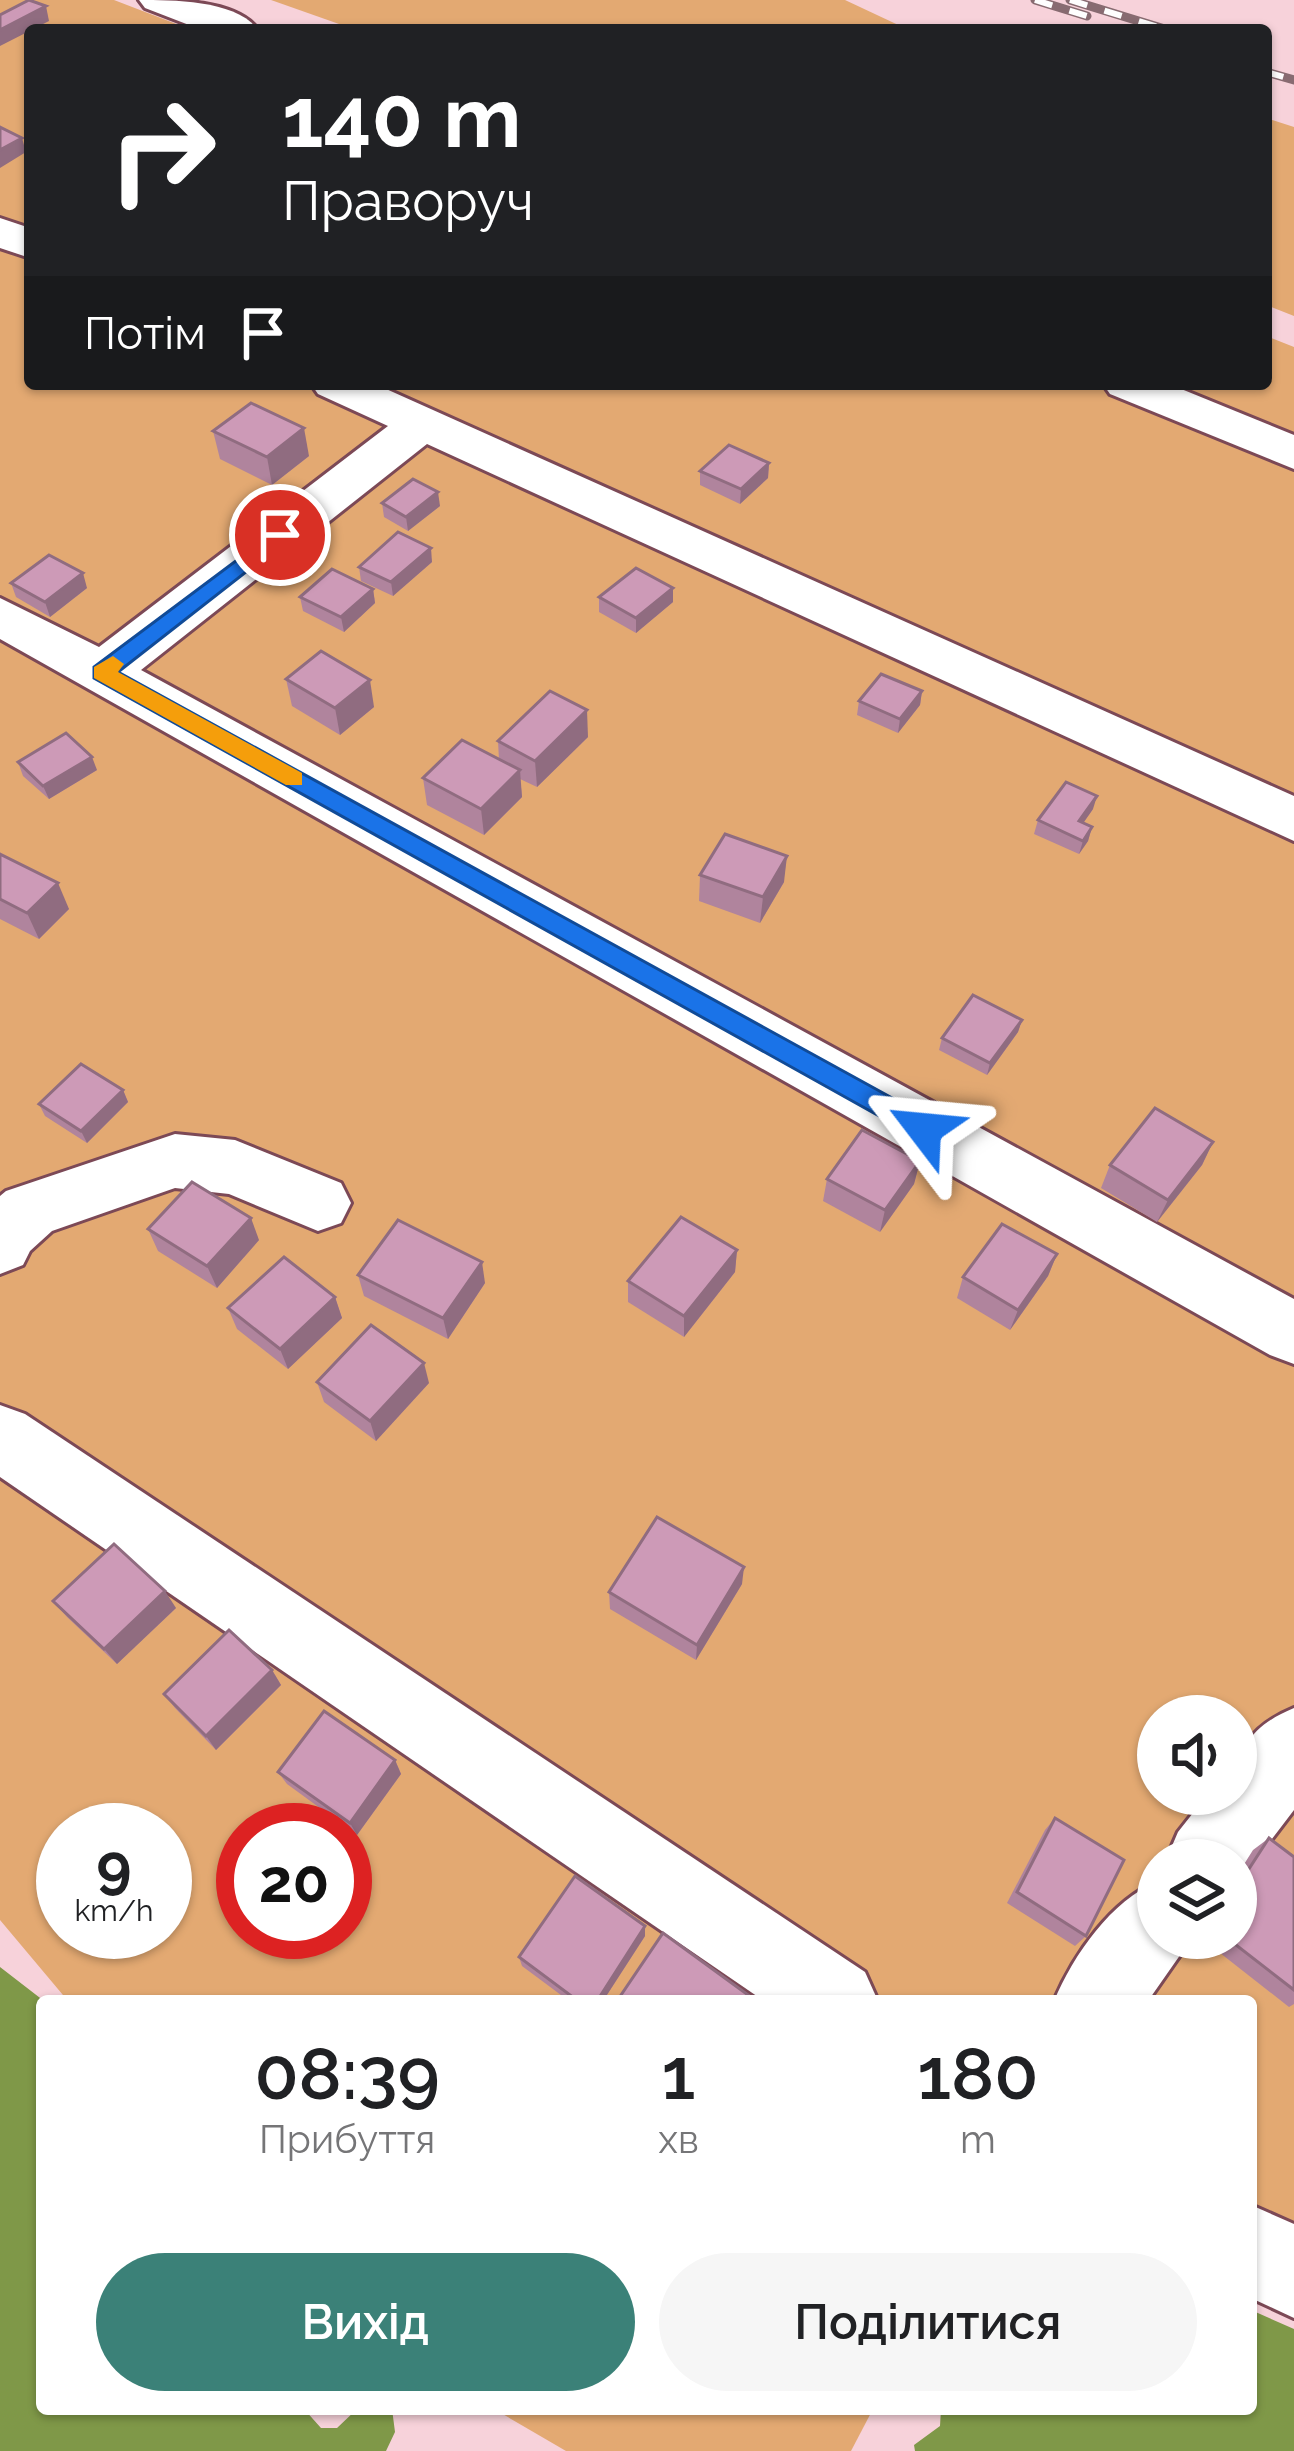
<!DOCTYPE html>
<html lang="uk">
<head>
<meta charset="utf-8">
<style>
  body { margin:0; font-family:Raleway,sans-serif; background:#f6f6f6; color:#202124; height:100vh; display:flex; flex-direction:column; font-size:45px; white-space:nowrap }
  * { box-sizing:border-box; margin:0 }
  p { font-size:39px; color:#757577 }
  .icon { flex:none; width:66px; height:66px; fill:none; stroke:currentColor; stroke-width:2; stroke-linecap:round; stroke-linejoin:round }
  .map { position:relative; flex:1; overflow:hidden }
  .panel { position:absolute; left:36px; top:1995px; width:1221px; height:420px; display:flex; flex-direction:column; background:#fff; border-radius:12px; box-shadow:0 3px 9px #0004 }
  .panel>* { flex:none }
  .top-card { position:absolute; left:24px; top:24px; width:1248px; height:366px; border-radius:12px; box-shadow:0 3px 9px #0004; background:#202124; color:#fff; overflow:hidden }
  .buttons { position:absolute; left:1137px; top:1695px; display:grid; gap:24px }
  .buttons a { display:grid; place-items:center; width:120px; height:120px; border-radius:50%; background:#fff; box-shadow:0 3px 9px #0004; font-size:60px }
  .speed { position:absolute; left:36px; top:1803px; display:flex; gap:24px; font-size:60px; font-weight:700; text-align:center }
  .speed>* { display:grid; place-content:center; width:156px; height:156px; border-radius:50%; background:#fff; box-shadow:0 3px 9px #0004; line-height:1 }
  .speed small { font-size:30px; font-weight:400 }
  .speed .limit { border:18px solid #d22; background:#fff; color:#111 }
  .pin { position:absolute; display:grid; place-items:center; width:102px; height:102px; color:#fff; margin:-51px; border:6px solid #fff; border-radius:50%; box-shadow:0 3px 12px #0007 }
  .me { position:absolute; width:132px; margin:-66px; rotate:299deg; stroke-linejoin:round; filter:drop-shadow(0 0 9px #0008) }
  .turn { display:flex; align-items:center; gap:42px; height:252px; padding:0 60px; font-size:54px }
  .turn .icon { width:156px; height:156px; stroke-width:2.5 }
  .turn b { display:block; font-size:84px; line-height:102px }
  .then { display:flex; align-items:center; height:114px; padding:0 60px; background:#0003; gap:24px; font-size:45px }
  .eta { display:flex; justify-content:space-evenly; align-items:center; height:204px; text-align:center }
  .eta b { font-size:72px; font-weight:600; line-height:84px }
  .action { display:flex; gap:24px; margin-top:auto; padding:24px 60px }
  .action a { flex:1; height:138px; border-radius:72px; background:#3b8178; color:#fff; font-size:48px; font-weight:600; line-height:138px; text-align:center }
  .action a+a { background:#f6f6f6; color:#202124 }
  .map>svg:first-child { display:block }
  .green { fill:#e3a972; fill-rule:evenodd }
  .water { fill:#7f9848 }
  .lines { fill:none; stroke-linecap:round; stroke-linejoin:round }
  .minor-casing { stroke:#7c4956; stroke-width:6 }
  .minor { fill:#fff; fill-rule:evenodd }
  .rail-casing { stroke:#886b71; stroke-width:9 }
  .rail { stroke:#fefefe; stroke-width:6; stroke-dasharray:18; stroke-linecap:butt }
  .wall { fill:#b0849d }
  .shaded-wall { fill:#906c80 }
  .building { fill:#cd9ab7; stroke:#906c80; stroke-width:3 }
  .route { fill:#1a73e8; stroke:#114b97; stroke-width:3 }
  .slow { fill:#f59e0b }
</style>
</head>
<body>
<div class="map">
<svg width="1294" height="2451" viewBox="0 0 1294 2451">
  <rect width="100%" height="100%" fill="#f7d2da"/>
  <!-- green -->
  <g class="green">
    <path d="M0 0H114L192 30H30V384H1266V336L1294 347V2279L1251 2259V2001H68L0 1920ZM1158 1716H1236V1794H1158ZM63 1830H165V1932H63ZM243 1830H345V1932H243ZM1158 1860H1236V1938H1158Z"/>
    <path d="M271 0H845L909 30H356Z"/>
    <path d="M1266 118 1294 127V316L1266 305Z"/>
    <path d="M494 2409H873L851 2451H566Z"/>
  </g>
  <!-- water -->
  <g class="water">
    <path d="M0 1967 44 2001 42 2409H304L321 2428H337L357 2409H392L395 2432 386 2451H0Z"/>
    <path d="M1251 2310 1294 2329V2451H915L914 2445 940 2426 941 2409H1251Z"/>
  </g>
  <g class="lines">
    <defs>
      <g id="minor">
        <path d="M139 0C173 0 237 0 258 30H202L145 8Z"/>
        <path d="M0 218 30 228V258L0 248Z"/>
        <path d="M311 384H375L1294 796V841L427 444 141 670 1294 1299V1364L1270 1355 0 639V598L99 647 388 426 318 394Z"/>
        <path d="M1103 384H1169L1294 435V469L1110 394Z"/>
        <path d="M175 1134 235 1140 341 1183 351 1203 341 1223 318 1231 229 1194 175 1188 52 1231 30 1251 23 1265 0 1274V1196L6 1191Z"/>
        <path d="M0 1405 25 1414 865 1972 878 2001H764L0 1477Z"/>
        <path d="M1294 1708V1810L1236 1886V1860H1166L1178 1832 1208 1794H1236C1236 1748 1251 1726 1294 1708Z"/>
        <path d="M1158 1881V1938H1192L1148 2001H1054C1074 1954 1111 1901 1158 1881Z"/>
        <path d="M1251 2205 1294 2224V2318L1251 2298Z"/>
      </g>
    </defs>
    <!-- minor casing -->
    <use href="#minor" class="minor-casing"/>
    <!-- minor -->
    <use href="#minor" class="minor"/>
    <defs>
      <g id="rail">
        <path d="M1035 0 1087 16"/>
        <path d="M1070 0 1168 30"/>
        <path d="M1266 72 1294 80"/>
      </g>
    </defs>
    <!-- rail casing -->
    <use href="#rail" class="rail-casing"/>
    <!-- rail -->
    <use href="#rail" class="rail"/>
  </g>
  <!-- wall -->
  <g class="wall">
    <path d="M213 431 309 456 272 485 220 459Z"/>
    <path d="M769 463 768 478 740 504 700 485V471Z"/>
    <path d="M382 503 440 506 408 531 384 517Z"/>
    <path d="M432 562 393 596 361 581 359 567Z"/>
    <path d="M11 583 87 588 50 617 16 597Z"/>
    <path d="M373 589 375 603 344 632 303 611 300 597Z"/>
    <path d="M599 597 673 602 636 633 599 612Z"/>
    <path d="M286 679 374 707 340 735 292 706Z"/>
    <path d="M922 691 920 705 898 733 857 715 859 701Z"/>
    <path d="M588 737 537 787 520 779 522 797 484 835 427 805 423 778 499 760 498 741Z"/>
    <path d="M18 762 97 770 49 799 23 776Z"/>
    <path d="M1093 809 1083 823 1092 827 1088 841 1079 854 1034 834 1038 820Z"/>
    <path d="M0 854 69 909 39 939 0 919Z"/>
    <path d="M700 875 784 882 760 923 699 901Z"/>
    <path d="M1022 1020 1018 1032 987 1075 939 1050 942 1038Z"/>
    <path d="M123 1090 128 1102 87 1143 45 1116 39 1104Z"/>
    <path d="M1213 1142 1202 1165 1157 1222 1101 1188 1110 1165Z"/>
    <path d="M920 1161 914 1184 880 1232 823 1201 827 1179Z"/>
    <path d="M148 1229 259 1240 217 1288 158 1251Z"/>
    <path d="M737 1250 735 1272 684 1337 628 1302V1281Z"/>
    <path d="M1057 1254 1048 1276 1010 1330 957 1298 963 1277Z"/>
    <path d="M358 1275 485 1283 448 1339 364 1296Z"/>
    <path d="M335 1297 342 1318 288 1369 237 1329 228 1308Z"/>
    <path d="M317 1382 429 1383 376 1441 324 1402Z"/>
    <path d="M742 1584 696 1660 610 1609 609 1592Z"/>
    <path d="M53 1601 176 1608 117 1664 67 1617Z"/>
    <path d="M272 1670 281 1685 216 1750 175 1708 164 1694Z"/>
    <path d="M395 1760 401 1774 357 1835 287 1784 278 1772Z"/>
    <path d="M1055 1818 1086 1936 1075 1946 1007 1903 1045 1830Z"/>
    <path d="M1269 1838 1294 1857V2004L1289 2007 1201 1938H1236V1877L1253 1850Z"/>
    <path d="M645 1936 603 2001H569L522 1966 519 1957Z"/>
  </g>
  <!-- shaded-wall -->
  <g class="shaded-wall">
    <path d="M46 6 49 21 0 46V30Z"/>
    <path d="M22 138 26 152 0 168V150Z"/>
    <path d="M304 428 309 456 272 485 267 457Z"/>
    <path d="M769 463 768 478 740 504 741 489Z"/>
    <path d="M438 492 440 506 408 531 406 517Z"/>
    <path d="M431 548 432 562 393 596 391 582Z"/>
    <path d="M83 573 87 588 50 617 45 602Z"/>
    <path d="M673 588V602L636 633V618Z"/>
    <path d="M373 589 375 603 344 632 341 617Z"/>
    <path d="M370 680 374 707 340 735 335 708Z"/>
    <path d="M922 691 920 705 898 733 900 719Z"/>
    <path d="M587 710 588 737 537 787 535 761Z"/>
    <path d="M92 757 97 770 49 799 43 786Z"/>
    <path d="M520 770 522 797 484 835 481 809Z"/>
    <path d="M1097 796 1093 809 1075 835 1079 821Z"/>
    <path d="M1092 827 1088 841 1079 854 1083 841Z"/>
    <path d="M787 856 784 882 760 923 763 897Z"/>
    <path d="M58 883 69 909 39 939 27 913Z"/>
    <path d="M1022 1020 1018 1032 987 1075 990 1063Z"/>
    <path d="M123 1090 128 1102 87 1143 81 1131Z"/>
    <path d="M1213 1142 1202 1165 1157 1222 1168 1200Z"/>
    <path d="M920 1161 914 1184 880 1232 885 1210Z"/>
    <path d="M251 1218 259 1240 217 1288 207 1266Z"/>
    <path d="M737 1250 735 1272 684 1337V1316Z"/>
    <path d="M1057 1254 1048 1276 1010 1330 1018 1310Z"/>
    <path d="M482 1262 485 1283 448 1339 443 1318Z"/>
    <path d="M335 1297 342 1318 288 1369 280 1349Z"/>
    <path d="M424 1363 429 1383 376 1441 370 1421Z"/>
    <path d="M744 1567 742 1584 696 1660 697 1645Z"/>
    <path d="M165 1591 176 1608 117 1664 104 1649Z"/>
    <path d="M272 1670 281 1685 216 1750 206 1736Z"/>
    <path d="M395 1760 401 1774 357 1835 350 1823Z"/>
    <path d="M645 1926V1936L603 2001H597Z"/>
  </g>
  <!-- building -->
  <g class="building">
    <path d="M29 0 46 6 0 30V15Z"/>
    <path d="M0 127 22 138 0 150Z"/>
    <path d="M251 403 304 428 267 457 213 431Z"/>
    <path d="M729 445 769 463 741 489 700 471Z"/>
    <path d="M413 479 438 492 406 517 382 503Z"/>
    <path d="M398 532 431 548 391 582 359 567Z"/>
    <path d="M49 555 83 573 45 602 11 583Z"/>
    <path d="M636 568 673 588 636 618 599 597Z"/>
    <path d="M332 569 373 589 341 617 300 597Z"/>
    <path d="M321 651 370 680 335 708 286 679Z"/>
    <path d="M881 674 922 691 900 719 859 701Z"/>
    <path d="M550 691 587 710 535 761 498 741Z"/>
    <path d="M66 733 92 757 43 786 18 762Z"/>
    <path d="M462 740 520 770 481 809 423 778Z"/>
    <path d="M1066 782 1097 796 1079 821 1092 827 1083 841 1038 820Z"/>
    <path d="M725 834 787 856 763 897 700 875Z"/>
    <path d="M0 854 58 883 27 913 0 899Z"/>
    <path d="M973 995 1022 1020 990 1063 942 1038Z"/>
    <path d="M81 1064 123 1090 81 1131 39 1104Z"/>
    <path d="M1155 1108 1213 1142 1168 1200 1110 1165Z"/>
    <path d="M862 1130 920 1161 885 1210 827 1179Z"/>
    <path d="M192 1182 251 1218 207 1266 148 1229Z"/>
    <path d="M681 1217 737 1250 684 1316 628 1281Z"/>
    <path d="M398 1220 482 1262 443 1318 358 1275Z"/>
    <path d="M1002 1224 1057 1254 1018 1310 963 1277Z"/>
    <path d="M284 1257 335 1297 280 1349 228 1308Z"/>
    <path d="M371 1325 424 1363 370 1421 317 1382Z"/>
    <path d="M657 1517 744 1567 697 1645 609 1592Z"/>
    <path d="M114 1544 165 1591 104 1649 53 1601Z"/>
    <path d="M229 1630 272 1670 206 1736 164 1694Z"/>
    <path d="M324 1711 395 1760 350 1823 278 1772Z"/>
    <path d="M1055 1818 1124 1860 1086 1936 1017 1892Z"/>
    <path d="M1269 1838 1294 1857V1990L1227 1938H1236V1889Z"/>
    <path d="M575 1876 645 1926 597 2001H578L519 1957Z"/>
    <path d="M663 1933 755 2000V2001H617Z"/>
  </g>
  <!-- route -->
  <path class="route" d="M280 528 291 535 288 539 118 672 934 1121 938 1129 934 1136H915L94 678V667Z"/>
  <!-- slow -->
  <path class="slow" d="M113 656 124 664 118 672 302 773V785H286L94 678V667Z"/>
</svg>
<div class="buttons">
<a><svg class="icon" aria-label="sound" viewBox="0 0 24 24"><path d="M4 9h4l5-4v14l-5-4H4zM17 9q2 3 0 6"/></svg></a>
<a><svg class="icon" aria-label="layers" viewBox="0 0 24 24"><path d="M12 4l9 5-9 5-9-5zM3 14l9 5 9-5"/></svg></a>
</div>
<div class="speed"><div>9<small>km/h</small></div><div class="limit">20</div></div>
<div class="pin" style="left:280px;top:535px;background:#d93025"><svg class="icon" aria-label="arrive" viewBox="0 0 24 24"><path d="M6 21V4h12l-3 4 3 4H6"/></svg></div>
<svg class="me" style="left:924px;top:1129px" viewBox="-20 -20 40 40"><path d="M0-17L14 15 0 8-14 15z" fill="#1a73e8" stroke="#fff" stroke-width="4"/></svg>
<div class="top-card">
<div class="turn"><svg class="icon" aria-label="right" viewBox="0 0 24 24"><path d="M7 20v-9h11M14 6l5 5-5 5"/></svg><div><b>140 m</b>Праворуч</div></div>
<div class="then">Потім<svg class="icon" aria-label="arrive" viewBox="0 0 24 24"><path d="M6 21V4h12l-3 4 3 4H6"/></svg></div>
</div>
<section class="panel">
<div class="eta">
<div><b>08:39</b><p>Прибуття</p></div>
<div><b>1</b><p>хв</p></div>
<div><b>180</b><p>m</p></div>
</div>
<div class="action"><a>Вихід</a><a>Поділитися</a></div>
</section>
</div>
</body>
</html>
